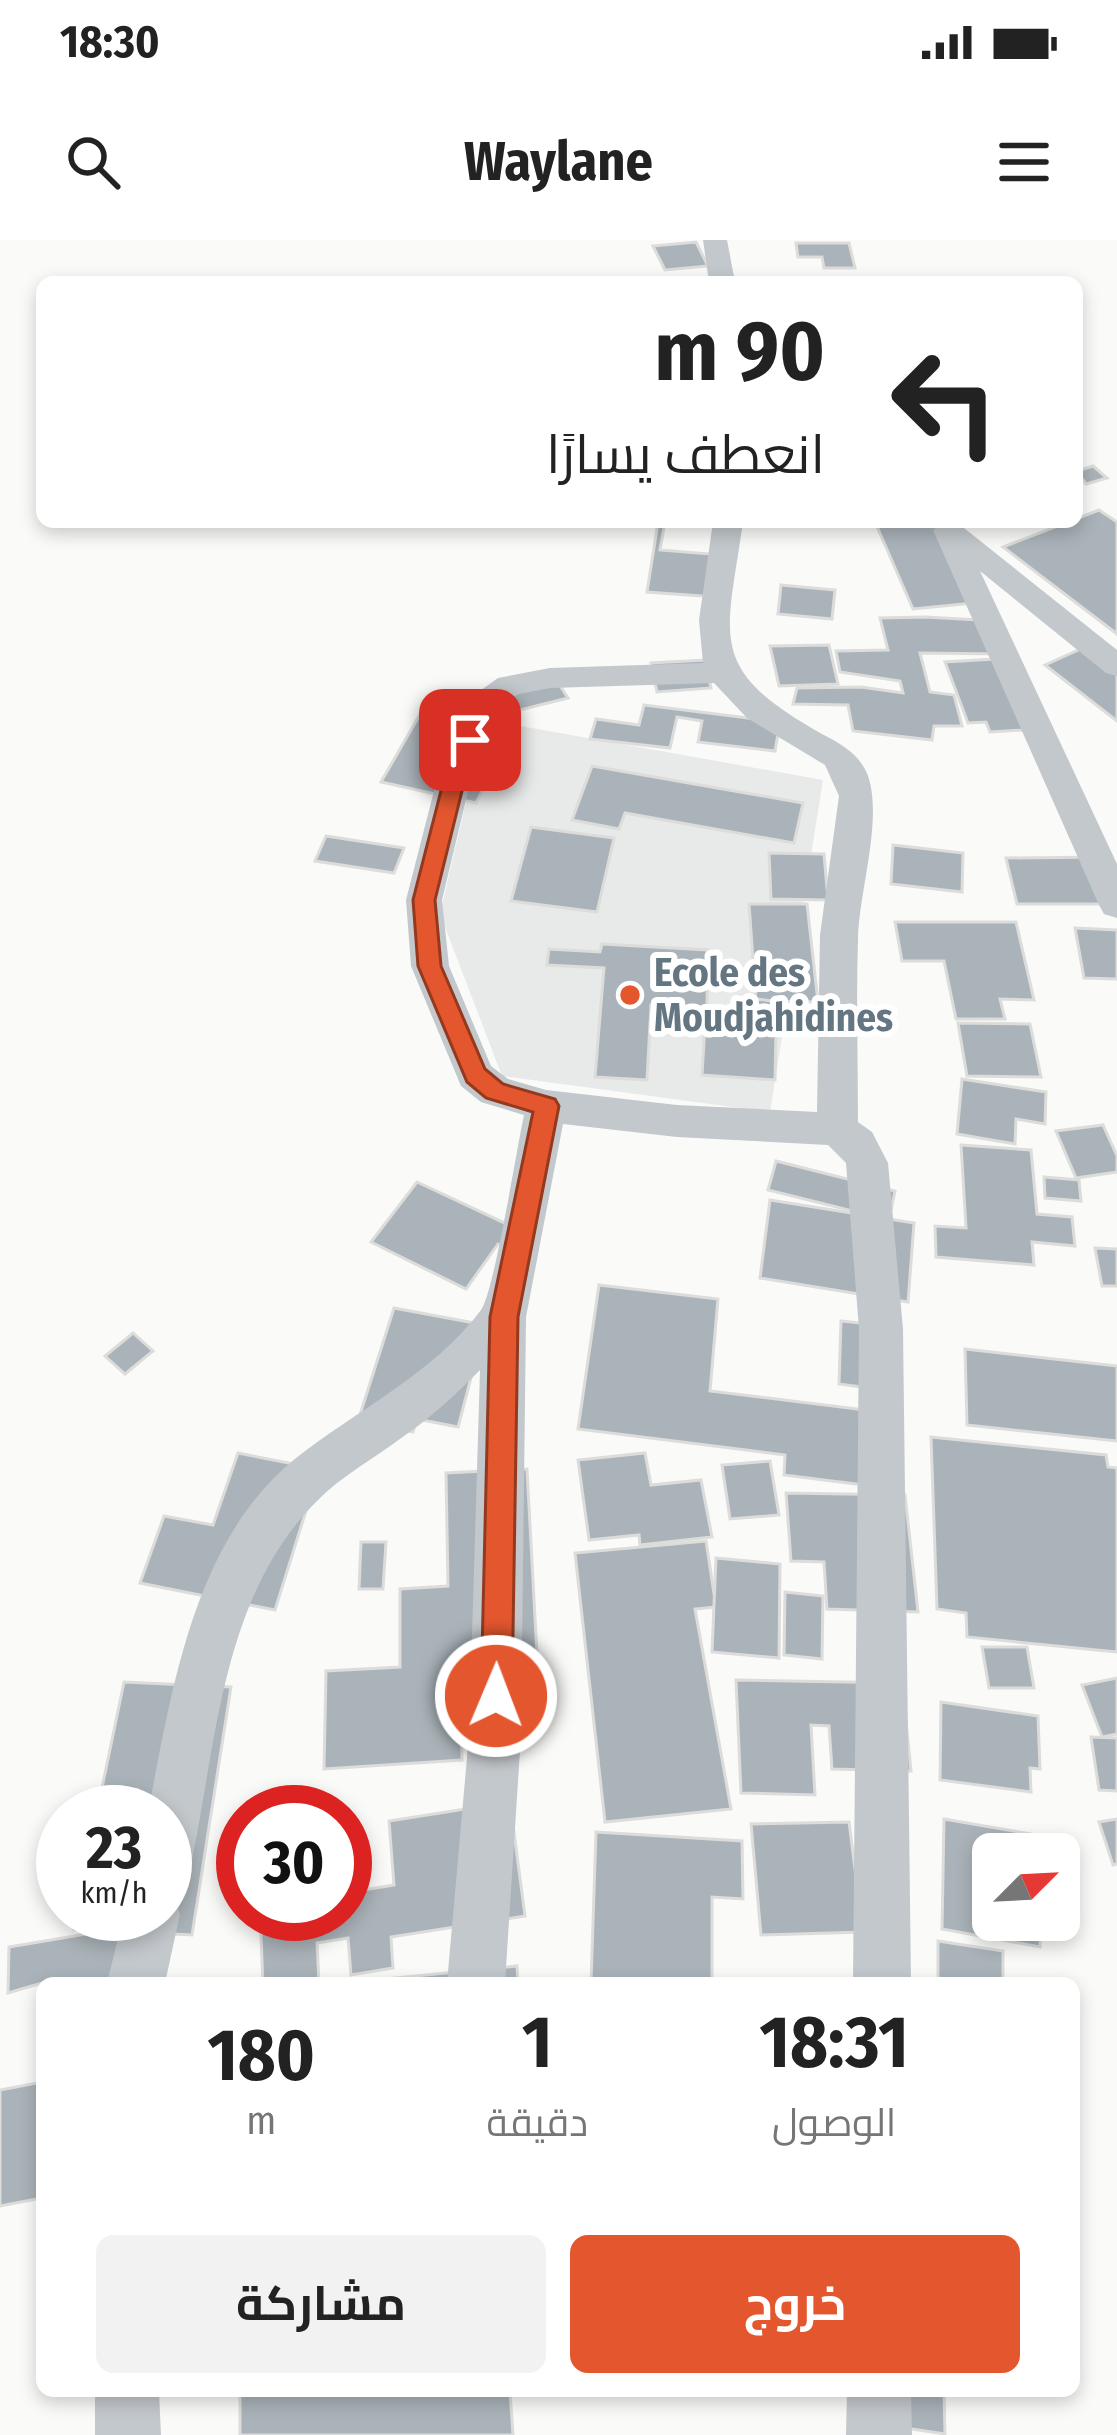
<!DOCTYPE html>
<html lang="ar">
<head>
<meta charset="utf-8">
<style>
  body { margin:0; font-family:"Fira Sans Condensed",Cairo,sans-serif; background:#f2f2f2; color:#222; direction:rtl; height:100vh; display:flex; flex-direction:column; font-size:45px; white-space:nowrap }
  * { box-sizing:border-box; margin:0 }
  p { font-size:39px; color:#767676 }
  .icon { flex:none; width:66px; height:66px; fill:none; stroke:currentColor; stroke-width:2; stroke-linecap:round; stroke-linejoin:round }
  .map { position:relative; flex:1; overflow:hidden; direction:ltr }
  .details { position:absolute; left:36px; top:1737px; width:1044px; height:420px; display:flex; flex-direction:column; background:#fff; border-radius:18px; box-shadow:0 6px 18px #0003; direction:rtl }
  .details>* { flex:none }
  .hud { position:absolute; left:36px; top:36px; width:1047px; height:252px; border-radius:18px; box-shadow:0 6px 18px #0003; direction:rtl; background:#fff; color:#222; overflow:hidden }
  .needle { width:78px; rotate:66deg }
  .tools { position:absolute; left:972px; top:1593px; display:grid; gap:24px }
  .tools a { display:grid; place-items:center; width:108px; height:108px; border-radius:18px; background:#fff; box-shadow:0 6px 18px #0003; font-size:60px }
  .speed { position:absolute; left:36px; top:1545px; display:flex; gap:24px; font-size:60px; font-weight:700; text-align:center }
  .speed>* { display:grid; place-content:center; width:156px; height:156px; border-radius:50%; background:#fff; box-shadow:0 6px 18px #0003; line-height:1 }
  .speed small { font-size:30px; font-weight:400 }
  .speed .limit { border:18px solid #d22; background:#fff; color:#111 }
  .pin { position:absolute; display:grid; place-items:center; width:102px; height:102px; color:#fff; margin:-51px; border-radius:24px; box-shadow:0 6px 18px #0006 }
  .me { position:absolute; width:132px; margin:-66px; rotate:1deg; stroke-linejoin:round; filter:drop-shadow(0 0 9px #0008) }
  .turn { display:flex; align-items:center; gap:42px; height:252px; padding:0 60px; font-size:54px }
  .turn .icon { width:156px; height:156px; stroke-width:2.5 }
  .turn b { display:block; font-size:84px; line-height:102px }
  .eta { display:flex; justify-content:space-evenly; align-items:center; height:204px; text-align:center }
  .eta b { font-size:72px; font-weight:700; line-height:84px }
  .button { display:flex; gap:24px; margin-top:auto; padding:24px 60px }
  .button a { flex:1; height:138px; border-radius:18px; background:#e4572e; color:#fff; font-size:48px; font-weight:700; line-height:138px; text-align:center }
  .button a+a { background:#f2f2f2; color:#222 }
  .status { display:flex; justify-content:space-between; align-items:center; height:84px; padding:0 60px; background:#fff; direction:ltr }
  .status svg { height:33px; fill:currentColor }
  header { display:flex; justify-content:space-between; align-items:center; height:156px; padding:0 60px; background:#fff; font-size:54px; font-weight:700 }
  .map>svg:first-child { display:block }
  .built { fill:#e8e9e9 }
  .building { fill:#aab3b9; stroke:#dcdcda; stroke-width:3 }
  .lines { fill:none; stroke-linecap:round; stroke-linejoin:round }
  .street { fill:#c3c8cc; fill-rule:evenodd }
  .route { fill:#e4572e; stroke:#94391e; stroke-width:3 }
  .poi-dot { fill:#e4572e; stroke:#fff; stroke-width:4.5 }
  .labels { text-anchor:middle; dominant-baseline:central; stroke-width:12; stroke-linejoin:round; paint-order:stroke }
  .poi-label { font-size:39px; font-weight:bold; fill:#657683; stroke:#fff; text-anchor:start }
</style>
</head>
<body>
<div class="status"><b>18:30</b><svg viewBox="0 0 49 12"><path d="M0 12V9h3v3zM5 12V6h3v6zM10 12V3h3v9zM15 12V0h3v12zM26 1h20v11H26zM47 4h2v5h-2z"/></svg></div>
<header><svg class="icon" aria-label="menu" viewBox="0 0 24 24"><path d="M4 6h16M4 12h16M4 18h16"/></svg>Waylane<svg class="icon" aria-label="search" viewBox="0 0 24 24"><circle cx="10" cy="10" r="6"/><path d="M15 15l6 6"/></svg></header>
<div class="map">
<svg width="1117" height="2195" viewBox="0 0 1117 2195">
  <rect width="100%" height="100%" fill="#fafaf8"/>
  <!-- built -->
  <path class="built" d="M504 483 823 540 770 872 502 836 440 674 465 566Z"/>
  <!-- building -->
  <g class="building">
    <path d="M696 2 708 26 665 30 653 6Z"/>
    <path d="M796 3H849L855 28H824L822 17H798Z"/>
    <path d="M1093 226 1107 238 1086 244 1077 231Z"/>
    <path d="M1099 270 1117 282V394L1003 307Z"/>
    <path d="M658 282H665L660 310 736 316 729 358 647 352Z"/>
    <path d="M875 282H943L984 362 913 369Z"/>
    <path d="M781 345 835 350 832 379 778 374Z"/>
    <path d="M926 377 996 381 1006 414 920 413 930 452 954 455 962 486H934L932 500 853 491 848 465 793 464 797 448 861 447 903 453 900 441 840 432 836 411 888 410 880 378Z"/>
    <path d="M829 405 838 444 779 446 770 406Z"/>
    <path d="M1085 407 1117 431V481L1045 425Z"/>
    <path d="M1012 418 1041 489 990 492 986 482 968 483 945 422Z"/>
    <path d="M705 420 711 448 657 452 651 423Z"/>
    <path d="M550 430 568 458 512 472 496 444Z"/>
    <path d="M644 465 780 482 775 511 698 502 702 481 677 477 670 508 590 499 596 479 639 485Z"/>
    <path d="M423 469 514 488 476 563 381 542Z"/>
    <path d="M592 526 803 563 794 603 625 573 619 589 572 580Z"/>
    <path d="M531 587 614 598 597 672 511 661Z"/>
    <path d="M326 596 404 608 394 633 315 621Z"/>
    <path d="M893 605 963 613 962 652 891 644Z"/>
    <path d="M769 613 824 614 828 660 771 659Z"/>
    <path d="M1101 617 1115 664H1017L1006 618Z"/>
    <path d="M749 664H807L818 762 756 761Z"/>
    <path d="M895 682H1016L1034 760 1000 759 1005 779H956L944 721H902Z"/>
    <path d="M1075 688 1117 690V739L1084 738Z"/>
    <path d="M602 704 708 710 707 768 651 765 647 840 595 837 604 728 547 725 549 709 600 712Z"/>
    <path d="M740 756 783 763 779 787 736 780Z"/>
    <path d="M958 783 1030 784 1041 837 967 836Z"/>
    <path d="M705 785 776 790 775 840 702 835Z"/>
    <path d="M962 839 1046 852 1045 884 1016 879 1015 904 957 894Z"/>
    <path d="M1103 885 1117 916V932L1076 938 1056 891Z"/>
    <path d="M961 905 1031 910 1037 974 1072 977 1075 1006 1032 1002 1034 1025 936 1017 935 986 966 988Z"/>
    <path d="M776 921 895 951 889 980 768 950Z"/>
    <path d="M1044 937 1079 940 1081 961 1045 958Z"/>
    <path d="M417 942 526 993 514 1011 498 1004 466 1049 371 1002Z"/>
    <path d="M770 960 914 983 908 1062 760 1038Z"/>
    <path d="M1095 1008 1117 1009V1046H1102Z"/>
    <path d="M599 1045 718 1059 710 1151 898 1174 896 1249 784 1235 785 1215 578 1189Z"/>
    <path d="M394 1068 485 1085 458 1187 417 1179 413 1192 358 1181Z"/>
    <path d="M841 1081 900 1087 899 1152 839 1144Z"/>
    <path d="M133 1093 153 1111 125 1134 105 1116Z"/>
    <path d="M965 1109 1117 1126V1201L967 1185Z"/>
    <path d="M931 1197 1106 1215 1108 1227 1117 1228V1412L967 1397 966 1373 937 1369Z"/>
    <path d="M238 1213 319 1229 275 1370 140 1343 164 1276 213 1285Z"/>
    <path d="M645 1213 651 1245 701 1240 712 1297 640 1305 639 1295 589 1300 578 1220Z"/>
    <path d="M770 1221 779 1275 730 1279 722 1225Z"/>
    <path d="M527 1229 540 1471 461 1476 462 1520 324 1529 326 1431 400 1427V1349L448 1346 446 1233Z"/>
    <path d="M786 1253 905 1255 918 1372 827 1369 824 1322 791 1321Z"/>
    <path d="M706 1301 716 1367 695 1369 731 1569 605 1582 575 1313Z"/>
    <path d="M361 1302H386L383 1349H359Z"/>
    <path d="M716 1318 780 1324 779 1418 712 1412Z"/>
    <path d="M785 1352 823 1356 822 1419 784 1415Z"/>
    <path d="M982 1407H1027L1034 1448H989Z"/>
    <path d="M1117 1438V1494L1102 1497 1082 1445Z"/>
    <path d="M736 1440 902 1443 911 1531 832 1529 829 1486 811 1485 815 1555 741 1553Z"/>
    <path d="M124 1442 231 1447 192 1695 74 1689 77 1674H165V1572H97Z"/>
    <path d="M941 1462 1038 1476 1040 1529 1030 1528 1031 1552 940 1540Z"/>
    <path d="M1091 1497 1117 1498V1551L1099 1550Z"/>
    <path d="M510 1562 525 1676 391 1697 393 1728 351 1735 348 1698 317 1703 319 1741 263 1743 260 1674H345V1653L394 1645 389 1581Z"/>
    <path d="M944 1579 1031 1594V1614H993V1680H1040V1707L942 1689Z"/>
    <path d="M1117 1579V1624L1113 1625 1099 1582Z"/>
    <path d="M849 1582 863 1692 761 1695 751 1584Z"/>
    <path d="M596 1592 742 1601 743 1659 712 1657V1743H591Z"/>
    <path d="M139 1685 140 1743H42L8 1753 9 1707Z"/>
    <path d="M938 1701 1003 1711V1743H938Z"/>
    <path d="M517 1726 518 1743H384V1739Z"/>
    <path d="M42 1842V1958L0 1966V1850Z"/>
    <path d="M240 2151H510L513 2195H240Z"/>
    <path d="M835 2151H944L945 2194 872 2183 873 2155Z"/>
  </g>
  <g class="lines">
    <!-- street -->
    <g class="street">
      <path d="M703 0H727L735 42H709Z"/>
      <path d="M713 282H743C726 401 706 429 822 494 841 504 860 514 868 536 883 580 859 651 858 699 856 760 858 821 858 882L872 892 888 923 903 1089 911 1743H853L859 1089 846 923 828 905 677 897 563 884 526 1077 521 1495 505 1743H447L469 1495 480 1130C456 1154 432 1177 404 1196 375 1218 341 1236 316 1262 223 1356 217 1497 192 1620L184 1639 165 1647V1572H148C172 1450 193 1301 296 1218 357 1170 433 1134 481 1070 494 1053 517 907 524 875L481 862 461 846 411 726 406 660 436 543 470 458 498 438 550 428 703 423 699 380ZM714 443 747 478 825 525 839 556 820 695 817 872 677 865 546 850 508 839 491 826 449 726 442 660 470 543 501 464 519 454 550 448Z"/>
      <path d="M944 282 959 284 1117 410V436L1106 433 980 331 1117 624V678L1104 674 1099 665 933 290Z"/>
      <path d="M165 1651 172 1654 180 1674 165 1743H107L124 1674H165Z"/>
      <path d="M95 2151H159L161 2195H95Z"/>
      <path d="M847 2151H911L912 2195H846Z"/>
    </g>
  </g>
  <!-- route -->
  <path class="route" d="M470 494 480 500 464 543 435 660 441 726 485 829 503 844 555 859 559 866 518 1077 512 1456 507 1468 496 1472 485 1468 481 1456 490 1077 533 872 486 858 467 842 418 726 413 660 443 543 460 500Z"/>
  <!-- markers -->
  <circle class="poi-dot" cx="630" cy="755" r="12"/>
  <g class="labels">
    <!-- poi labels -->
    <g class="poi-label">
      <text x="654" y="733">Ecole des<tspan x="654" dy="45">Moudjahidines</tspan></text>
    </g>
  </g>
</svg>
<div class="tools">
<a><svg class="needle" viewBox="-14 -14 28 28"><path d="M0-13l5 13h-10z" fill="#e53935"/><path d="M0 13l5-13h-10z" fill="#767676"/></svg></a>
</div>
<div class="speed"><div>23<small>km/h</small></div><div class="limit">30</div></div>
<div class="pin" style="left:470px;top:500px;background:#d93025"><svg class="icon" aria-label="arrive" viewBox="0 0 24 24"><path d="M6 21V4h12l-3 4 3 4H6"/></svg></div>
<svg class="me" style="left:496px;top:1456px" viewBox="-20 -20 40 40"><circle r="17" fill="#e4572e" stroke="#fff" stroke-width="3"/><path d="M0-11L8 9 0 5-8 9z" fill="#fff"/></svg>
<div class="hud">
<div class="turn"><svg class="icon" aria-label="left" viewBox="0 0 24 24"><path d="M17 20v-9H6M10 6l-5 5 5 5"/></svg><div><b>90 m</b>انعطف يسارًا</div></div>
</div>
<section class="details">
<div class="eta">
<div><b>18:31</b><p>الوصول</p></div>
<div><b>1</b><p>دقيقة</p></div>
<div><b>180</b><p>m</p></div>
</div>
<div class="button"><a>خروج</a><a>مشاركة</a></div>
</section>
</div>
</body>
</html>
